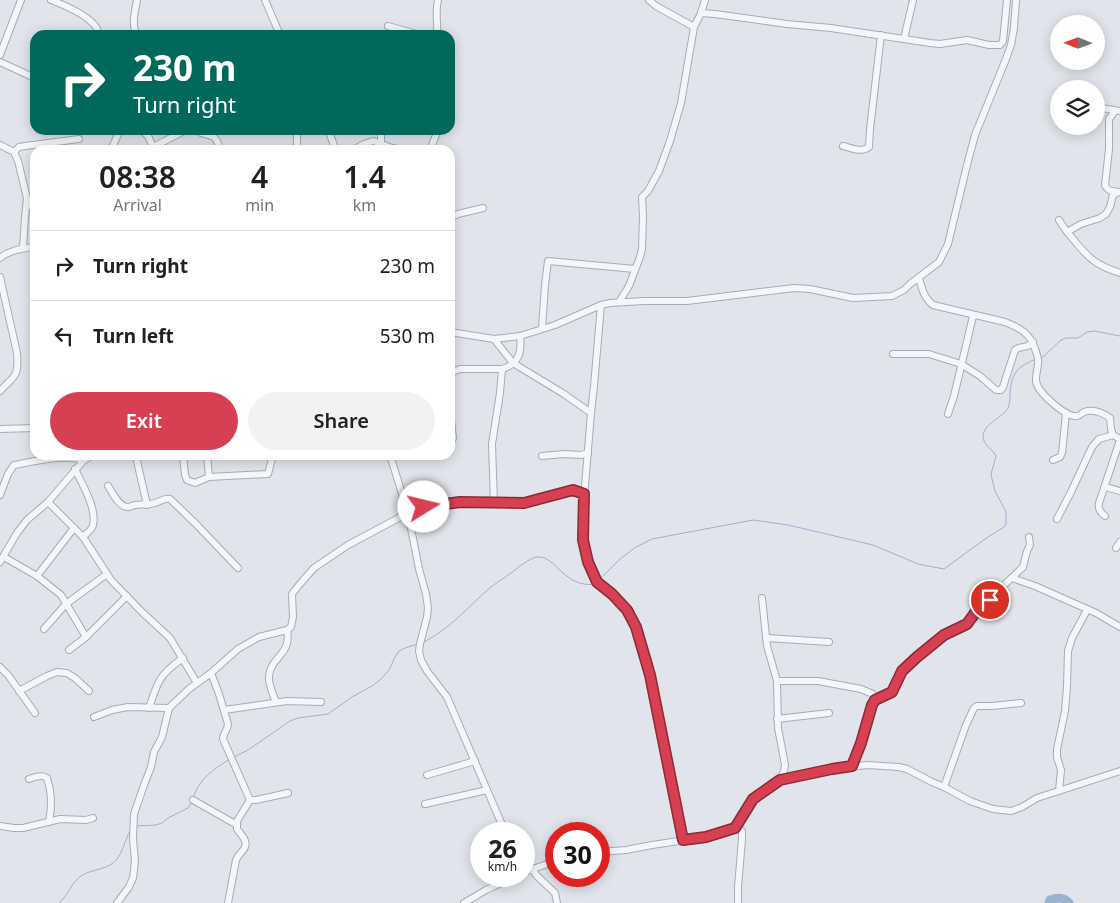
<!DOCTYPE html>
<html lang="en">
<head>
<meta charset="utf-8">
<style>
  body { margin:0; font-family:"Noto Sans",sans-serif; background:#f2f2f2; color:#202124; height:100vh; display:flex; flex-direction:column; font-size:19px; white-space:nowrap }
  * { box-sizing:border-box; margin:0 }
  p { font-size:16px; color:#757577 }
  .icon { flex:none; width:28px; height:28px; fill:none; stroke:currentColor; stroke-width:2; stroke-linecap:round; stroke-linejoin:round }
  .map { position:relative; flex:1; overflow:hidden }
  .side { position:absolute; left:30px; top:145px; width:425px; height:315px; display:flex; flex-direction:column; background:#fff; border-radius:15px; box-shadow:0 2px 12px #0003 }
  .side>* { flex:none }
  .top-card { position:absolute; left:30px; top:30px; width:425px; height:105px; border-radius:15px; box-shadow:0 2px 12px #0003; background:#00695c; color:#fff; overflow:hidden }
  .needle { width:32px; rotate:271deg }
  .fabs { position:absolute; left:1050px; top:15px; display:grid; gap:10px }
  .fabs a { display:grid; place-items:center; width:55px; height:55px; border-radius:50%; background:#fff; box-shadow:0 2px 12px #0003; font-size:25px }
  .speed { position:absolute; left:470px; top:822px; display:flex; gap:10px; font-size:25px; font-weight:700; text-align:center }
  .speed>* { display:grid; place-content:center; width:65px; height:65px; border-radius:50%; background:#fff; box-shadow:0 2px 12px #0003; line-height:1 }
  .speed small { font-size:12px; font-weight:400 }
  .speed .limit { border:8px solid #d22; background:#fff; color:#111 }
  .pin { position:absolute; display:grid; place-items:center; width:42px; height:42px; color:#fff; margin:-21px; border:2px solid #fff; border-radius:50%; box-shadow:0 1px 5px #0007 }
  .me { position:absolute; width:55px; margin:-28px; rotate:81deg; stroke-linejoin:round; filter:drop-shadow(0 0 4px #0008) }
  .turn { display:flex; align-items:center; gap:18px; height:105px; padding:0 20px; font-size:22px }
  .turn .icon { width:65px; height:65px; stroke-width:2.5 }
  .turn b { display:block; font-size:35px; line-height:42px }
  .eta { display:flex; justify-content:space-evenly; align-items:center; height:85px; text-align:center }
  .eta b { font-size:30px; font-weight:600; line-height:35px }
  .primary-button { display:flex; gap:10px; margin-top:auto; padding:10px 20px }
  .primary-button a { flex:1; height:58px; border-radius:30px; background:#d73f53; color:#fff; font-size:20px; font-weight:600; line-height:58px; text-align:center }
  .primary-button a+a { background:#f2f2f2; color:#202124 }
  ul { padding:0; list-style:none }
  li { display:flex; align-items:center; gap:15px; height:70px; padding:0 20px; border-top:1px solid #e0e0e0 }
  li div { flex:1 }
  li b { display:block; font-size:19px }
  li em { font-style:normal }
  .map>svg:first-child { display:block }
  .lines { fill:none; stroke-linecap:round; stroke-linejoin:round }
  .stream { stroke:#9ab2cd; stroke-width:1 }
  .river { stroke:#9ab2cd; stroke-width:9 }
  .minor-casing { stroke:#a6acb6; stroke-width:8 }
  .minor { stroke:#f4f6f9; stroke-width:6 }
  .route-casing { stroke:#8c2936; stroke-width:12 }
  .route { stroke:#d73f53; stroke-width:9 }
</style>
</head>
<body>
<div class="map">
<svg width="1120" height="903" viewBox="0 0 1120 903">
  <rect width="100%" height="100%" fill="#e1e5eb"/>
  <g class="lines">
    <!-- stream -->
    <g class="stream">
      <path d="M1040 358 1044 356 1061 340 1066 338H1078L1087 332 1094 331 1120 336"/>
      <path d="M599 580 620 559 636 547 652 539 753 520 788 525 873 545 918 564 944 569 985 539 1004 527 1006 524V512L995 491 992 479 991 474 996 456C993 450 983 444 983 437 983 423 1003 418 1008 408 1010 403 1010 398 1010 393 1012 372 1017 367 1036 359"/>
      <path d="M424 642C447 630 465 611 484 593 492 585 502 580 511 573 519 567 529 558 538 557 556 556 565 589 595 584"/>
      <path d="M234 757 248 750 290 721 298 718 328 714 352 697 372 686 380 680 389 670 396 655 399 651 405 648 418 644"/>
      <path d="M193 799C198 779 214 769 230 759"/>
      <path d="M136 826 156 825 162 823 168 818 188 808 192 802"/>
      <path d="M59 903C68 896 71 883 81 876 90 870 101 870 110 865 123 858 124 840 131 829"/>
    </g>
    <!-- river -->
    <path class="river" d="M1049 903 1050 900C1058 897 1064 897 1069 903"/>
    <defs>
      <g id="minor">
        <path d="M51 0C64 5 93 17 98 31L97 35"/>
        <path d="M137 0C135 11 131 25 137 35"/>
        <path d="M265 0 280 35"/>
        <path d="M649 0 656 6 694 27"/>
        <path d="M701 13 715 14 787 24 831 28 930 43 940 44 967 40 989 45H1000L1003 41 1007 0"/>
        <path d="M388 26 420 35"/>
        <path d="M437 35C438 23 435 12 438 0"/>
        <path d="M904 39 913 0"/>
        <path d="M0 55 21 0"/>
        <path d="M0 62 35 78"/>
        <path d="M1056 101H1059"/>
        <path d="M1096 107 1120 111"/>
        <path d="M1115 111 1109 119V149L1105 185C1108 192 1113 191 1119 192"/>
        <path d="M141 130 148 136 154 149"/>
        <path d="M199 130 201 133C213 136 217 136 220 150"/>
        <path d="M328 130 336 150"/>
        <path d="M381 130V144"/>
        <path d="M0 145 14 152 18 161 27 198 35 213"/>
        <path d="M843 146C852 148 862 153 869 147L870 129 881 35"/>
        <path d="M153 147 186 130"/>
        <path d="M111 150 120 130"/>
        <path d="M297 150V130"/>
        <path d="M353 150 364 144 373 141 392 148 403 150"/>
        <path d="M430 150 438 130"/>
        <path d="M14 152 19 147 25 146 79 139"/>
        <path d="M450 218 458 214 483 208"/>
        <path d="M1059 220C1063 227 1068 233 1073 239 1089 259 1096 265 1120 273"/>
        <path d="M1067 232 1081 224 1100 218 1106 214 1110 207 1113 195 1119 192"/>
        <path d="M23 248 25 218 27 198"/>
        <path d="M0 258C9 250 23 248 35 247"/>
        <path d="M0 277 17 353C19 377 15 375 0 391"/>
        <path d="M919 278C922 289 924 298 933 305L1005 322C1020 328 1030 333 1035 349 1037 354 1039 359 1038 364 1037 374 1033 381 1040 390 1046 398 1067 418 1077 416 1080 416 1082 413 1084 412 1093 409 1103 413 1110 418L1111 429 1113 435 1120 439"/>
        <path d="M619 302 629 286 640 257 642 249 643 216 642 197 648 191 659 171 670 141 681 103 694 27 701 13 705 0"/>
        <path d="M601 305 594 386 591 413 583 510V540L587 562 597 582 612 594 627 610 637 627 650 675 683 840"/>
        <path d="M542 328 545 285 548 261 635 269"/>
        <path d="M450 332 494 339 520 336 555 325 601 305 610 303 644 301H687L794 288 810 289 853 298 892 296 904 290 910 284 939 262 948 244 967 165 975 135 1006 59 1011 45 1014 28 1016 0"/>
        <path d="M494 339 513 363 564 394 591 413"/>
        <path d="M893 354H929L961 364 980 376 996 390H1001L1003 387 1015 350C1021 345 1028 349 1033 342"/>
        <path d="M450 373 460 369H502C519 364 522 352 520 336"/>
        <path d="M450 412 453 438 452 440 450 441"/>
        <path d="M948 414 954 396 973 316"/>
        <path d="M0 429 35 428"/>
        <path d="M137 455V461L147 505"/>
        <path d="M183 455 185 475 187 480 195 483 209 477 268 474 273 455"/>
        <path d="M207 455 209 477"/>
        <path d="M390 455 408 513 419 569 426 594 428 608 427 617 420 644 419 651 421 660 427 671 447 697 506 834"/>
        <path d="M542 456 564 454 581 455 588 453"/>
        <path d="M1053 460 1060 457 1062 453 1066 413"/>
        <path d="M75 469C82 484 97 508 93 525 92 530 87 533 83 537"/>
        <path d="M108 486C113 493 118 506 127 507 132 507 130 506 135 505 141 504 148 505 155 503 161 501 164 498 170 499L195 523 238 568"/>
        <path d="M1105 487 1120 491"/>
        <path d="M0 495 8 474 14 465C36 461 62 454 84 460"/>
        <path d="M48 502 83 537 111 580 142 612 170 638 197 683"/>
        <path d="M494 503 492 444 500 393 502 369"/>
        <path d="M1105 516C1100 512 1098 509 1099 503L1120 440"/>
        <path d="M1057 519 1071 492 1092 447 1099 439 1113 435"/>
        <path d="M1116 548 1120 542"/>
        <path d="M4 557 37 576 61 595 86 637"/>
        <path d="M0 562 17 533 27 520 48 502 84 460 94 455"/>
        <path d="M37 576 74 528"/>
        <path d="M1012 578 1035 586 1096 613 1120 627"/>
        <path d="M762 598 767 646 777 681 778 728 785 765 784 771 780 780"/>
        <path d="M44 629 66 604 107 574"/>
        <path d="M767 638 829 642"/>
        <path d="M69 650 86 637 127 596"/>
        <path d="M0 667 8 675 35 713"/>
        <path d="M211 673 219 694 228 724C228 730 223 733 223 739L250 800H256L288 793"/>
        <path d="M777 681H818L861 689 873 694 875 700"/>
        <path d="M19 691 47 676 57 672 67 673 75 678 89 691"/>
        <path d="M276 702C273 694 268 684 269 676 271 656 292 655 287 630"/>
        <path d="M149 708C158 681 159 675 183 658"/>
        <path d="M224 710 287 701 321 702"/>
        <path d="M94 717 112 710 128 707 169 708"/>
        <path d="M777 719 829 713"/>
        <path d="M852 766 861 743 872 705 875 700 891 692 902 671 917 657 944 635 967 624 977 610 990 600 1000 589 1023 567 1027 551 1030 545 1029 537"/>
        <path d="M427 775 475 761"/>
        <path d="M29 779C34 777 42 774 47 778 52 792 52 807 49 822"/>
        <path d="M944 787 966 725 974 708 977 706H992L1021 703"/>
        <path d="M1059 791 1061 770 1057 757V749L1065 711 1067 687 1068 651 1072 638 1087 610"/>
        <path d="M193 800 237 825"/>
        <path d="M425 804 487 790"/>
        <path d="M0 826 14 828H23L60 819 86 820 93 818"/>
        <path d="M735 828 740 829 742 831V839L738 887V903"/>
        <path d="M599 852 626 850 652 845 706 837 735 828 753 799 780 780 832 769 867 765 899 767 907 769 932 782 944 787 970 801 993 809 1011 811 1022 807 1037 798 1120 771"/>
        <path d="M532 869 537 876 555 893 557 903"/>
        <path d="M524 872 556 861"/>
        <path d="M117 903 129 887 133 878 135 861 133 839 134 814 144 785 151 767 154 752 162 737 169 708 189 689 211 673 238 649 259 637 287 630 291 627 293 617 292 594 299 585 314 568 348 545 408 513 424 507 460 502 494 503H524L570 490H575L584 494"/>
        <path d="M228 903 236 860C238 855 241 853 244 849 249 841 241 835 237 829V821L250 800"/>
        <path d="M464 903 486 890 516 876"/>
      </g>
    </defs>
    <!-- minor casing -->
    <use href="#minor" class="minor-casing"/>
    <!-- minor -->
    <use href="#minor" class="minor"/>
  </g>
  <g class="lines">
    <defs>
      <path id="route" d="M424 507 460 502 524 503 573 490 584 494 583 540 588 562 597 582 612 594 627 610 636 627 650 675 683 840 706 837 735 828 753 799 780 780 832 769 852 766 861 743 872 705 875 700 892 692 902 671 917 657 944 635 967 624 977 610 990 600"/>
    </defs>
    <!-- route casing -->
    <use href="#route" class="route-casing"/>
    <!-- route -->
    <use href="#route" class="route"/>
  </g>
</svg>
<div class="fabs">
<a><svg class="needle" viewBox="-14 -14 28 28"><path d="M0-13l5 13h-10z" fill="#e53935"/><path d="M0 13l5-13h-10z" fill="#757577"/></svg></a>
<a><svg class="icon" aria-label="layers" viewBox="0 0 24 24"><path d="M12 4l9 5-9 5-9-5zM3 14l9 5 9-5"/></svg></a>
</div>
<div class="speed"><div>26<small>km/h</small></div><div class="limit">30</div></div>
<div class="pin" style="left:990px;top:600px;background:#d93025"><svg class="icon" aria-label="arrive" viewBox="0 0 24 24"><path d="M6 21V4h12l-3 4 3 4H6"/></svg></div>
<svg class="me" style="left:424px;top:507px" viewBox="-20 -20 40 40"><circle r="19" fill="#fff"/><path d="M0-13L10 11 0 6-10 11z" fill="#d73f53"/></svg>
<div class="top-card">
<div class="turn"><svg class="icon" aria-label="right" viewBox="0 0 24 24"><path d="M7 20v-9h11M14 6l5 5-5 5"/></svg><div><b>230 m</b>Turn right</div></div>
</div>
<section class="side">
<div class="eta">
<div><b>08:38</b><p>Arrival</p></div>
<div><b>4</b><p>min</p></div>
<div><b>1.4</b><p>km</p></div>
</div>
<ul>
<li><svg class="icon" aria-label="right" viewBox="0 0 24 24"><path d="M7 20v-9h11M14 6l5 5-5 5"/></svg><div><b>Turn right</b></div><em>230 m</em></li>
<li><svg class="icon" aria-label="left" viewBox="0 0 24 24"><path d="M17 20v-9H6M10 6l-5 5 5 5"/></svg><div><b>Turn left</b></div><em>530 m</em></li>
</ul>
<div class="primary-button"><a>Exit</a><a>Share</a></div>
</section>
</div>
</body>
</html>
